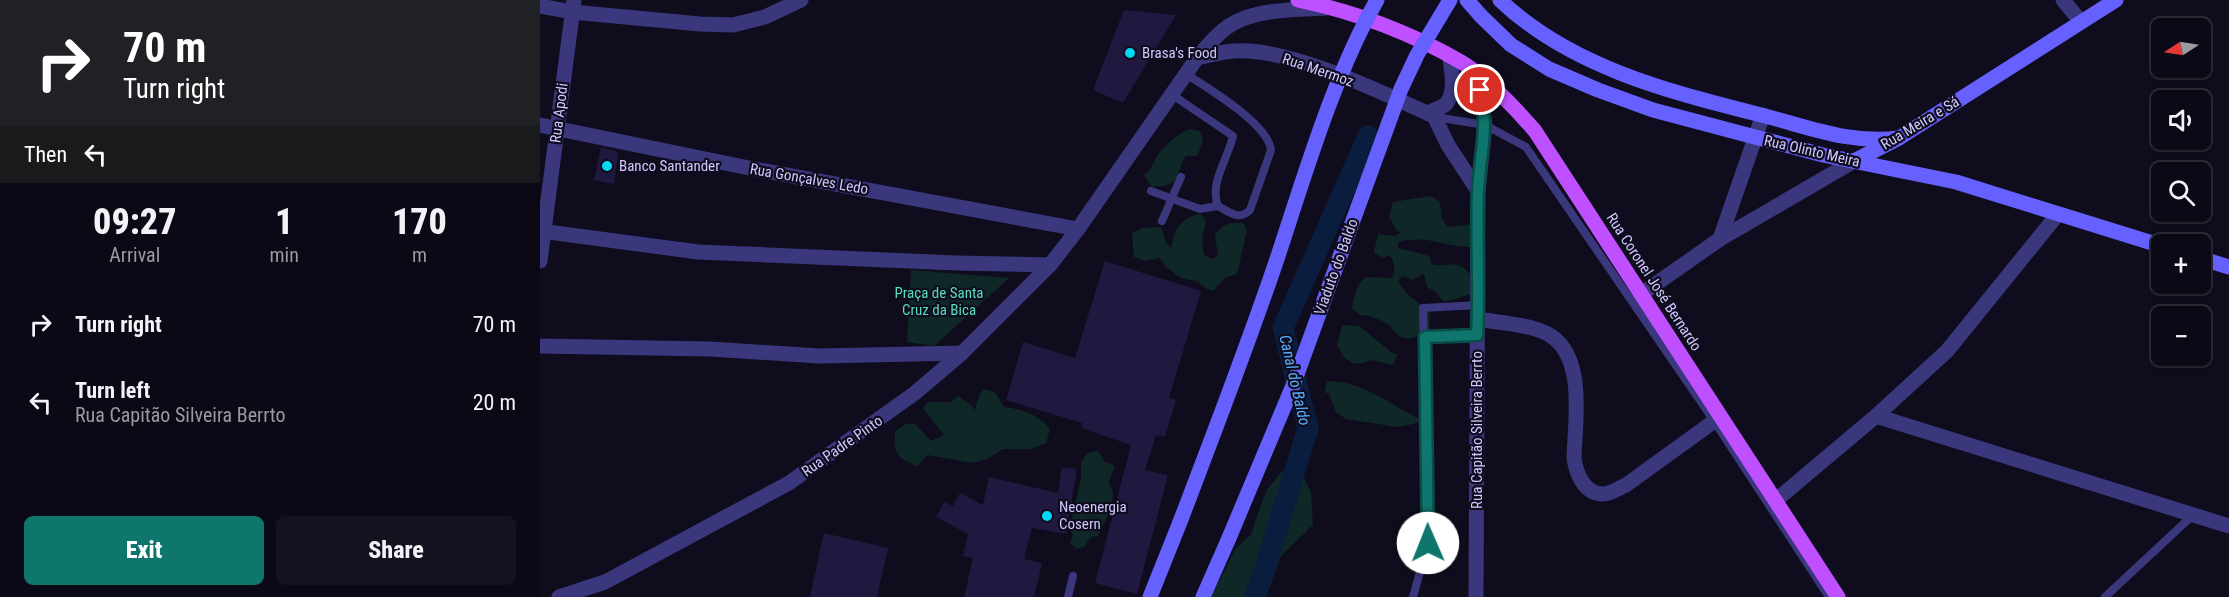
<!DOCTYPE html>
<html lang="en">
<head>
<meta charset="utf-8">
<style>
  body { margin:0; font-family:"Roboto Condensed",sans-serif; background:#14121f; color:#f1f3f6; height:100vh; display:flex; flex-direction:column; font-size:22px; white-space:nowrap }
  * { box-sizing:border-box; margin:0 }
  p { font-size:20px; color:#9a9aa1 }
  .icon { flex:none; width:33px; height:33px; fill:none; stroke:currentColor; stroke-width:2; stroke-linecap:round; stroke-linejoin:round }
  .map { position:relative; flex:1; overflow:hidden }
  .sheet { display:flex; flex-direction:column; background:#0b0916; width:540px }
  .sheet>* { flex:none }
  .guide { background:#202124; color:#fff; overflow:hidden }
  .needle { width:39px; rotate:258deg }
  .fabs { position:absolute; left:1611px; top:18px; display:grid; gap:12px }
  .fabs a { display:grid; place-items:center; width:60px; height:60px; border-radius:9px; background:#0b0916; box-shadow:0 2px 4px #0004,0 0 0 2px #2b2a35; font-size:30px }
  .pin { position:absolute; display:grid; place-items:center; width:51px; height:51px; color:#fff; margin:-26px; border:3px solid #fff; border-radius:50%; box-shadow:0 2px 6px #0007 }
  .me { position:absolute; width:66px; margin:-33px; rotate:359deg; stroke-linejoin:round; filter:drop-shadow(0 0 4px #0008) }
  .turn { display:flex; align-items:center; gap:21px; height:126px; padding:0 24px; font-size:27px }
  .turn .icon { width:78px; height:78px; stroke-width:2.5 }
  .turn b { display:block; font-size:42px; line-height:51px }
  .then { display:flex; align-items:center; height:57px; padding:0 24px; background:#0003; gap:12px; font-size:22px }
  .eta { display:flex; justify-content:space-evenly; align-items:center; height:102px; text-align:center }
  .eta b { font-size:36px; font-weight:800; line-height:42px }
  .action { display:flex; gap:12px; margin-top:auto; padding:12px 24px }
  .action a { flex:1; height:69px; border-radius:9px; background:#0f766e; color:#fff; font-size:24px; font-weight:800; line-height:69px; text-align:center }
  .action a+a { background:#14121f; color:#f1f3f6 }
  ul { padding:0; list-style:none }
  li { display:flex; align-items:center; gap:18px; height:78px; padding:0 24px }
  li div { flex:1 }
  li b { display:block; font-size:22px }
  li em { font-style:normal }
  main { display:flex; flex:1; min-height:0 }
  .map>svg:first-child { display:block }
  .green { fill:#0f2827 }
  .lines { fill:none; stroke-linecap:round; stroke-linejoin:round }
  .canal { stroke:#0b1d3e; stroke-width:21 }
  .building { fill:#20183f }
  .service { stroke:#3a377d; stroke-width:8 }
  .minor { stroke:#3a377d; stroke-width:15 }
  .tertiary { stroke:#3a377d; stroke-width:15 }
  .secondary { stroke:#6660ff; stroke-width:15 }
  .primary { stroke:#bf50ff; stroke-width:15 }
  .secondary-bridge { stroke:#6660ff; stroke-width:15 }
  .route-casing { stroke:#0a4d48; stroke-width:15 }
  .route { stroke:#0f766e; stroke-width:10 }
  .poi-dot { fill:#01d8f3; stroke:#0f0c1e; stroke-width:2 }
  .labels { text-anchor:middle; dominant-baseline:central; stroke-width:4.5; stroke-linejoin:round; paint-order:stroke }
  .poi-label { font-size:15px; fill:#d0c9ff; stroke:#0f0c1e; text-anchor:start }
  .street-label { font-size:15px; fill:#d0c9ff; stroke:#0f0c1e }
  .park-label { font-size:15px; fill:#56debd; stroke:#0f0c1e }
  .water-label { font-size:16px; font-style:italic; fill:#57afff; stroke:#0f0c1e }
</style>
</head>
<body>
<main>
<section class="sheet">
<div class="guide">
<div class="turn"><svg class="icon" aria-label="right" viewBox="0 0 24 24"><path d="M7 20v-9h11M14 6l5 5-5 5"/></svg><div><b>70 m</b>Turn right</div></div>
<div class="then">Then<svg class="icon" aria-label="left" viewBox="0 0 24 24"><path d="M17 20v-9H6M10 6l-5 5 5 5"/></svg></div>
</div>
<div class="eta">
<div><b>09:27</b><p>Arrival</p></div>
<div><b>1</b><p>min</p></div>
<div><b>170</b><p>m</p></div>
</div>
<ul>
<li><svg class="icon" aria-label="right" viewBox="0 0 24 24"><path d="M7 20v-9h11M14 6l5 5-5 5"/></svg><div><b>Turn right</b></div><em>70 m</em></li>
<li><svg class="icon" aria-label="left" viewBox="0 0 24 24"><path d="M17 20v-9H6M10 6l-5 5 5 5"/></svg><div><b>Turn left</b><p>Rua Capitão Silveira Berrto</p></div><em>20 m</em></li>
</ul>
<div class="action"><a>Exit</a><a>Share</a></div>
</section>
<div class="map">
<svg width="1689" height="597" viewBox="0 0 1689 597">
  <rect width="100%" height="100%" fill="#0f0c1e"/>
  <!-- green -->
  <g class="green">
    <path d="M650 129 660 131 663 141 657 156H646C638 165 642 180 627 185 623 187 617 186 612 187L604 175C613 169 613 160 620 152 628 143 639 133 650 129Z"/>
    <path d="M891 196 900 202 902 219 908 227 931 224 932 247C904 247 888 234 858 242V248L886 255 890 257 891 264C910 270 917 254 933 279L931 294 912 300 903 301 896 292 887 287 884 273 873 280 862 276 858 281 866 293 890 313 889 331C882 334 874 339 866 338 858 338 856 332 851 327 843 320 830 315 820 315L812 309C814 298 816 285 825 277L852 278C855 269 856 262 849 255L843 258 834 252 838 234 855 236 860 233 855 228 849 216 853 202Z"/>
    <path d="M661 214 666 222 662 237 664 255 672 259 678 256 675 234C684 224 690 222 703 223L707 230 697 274 686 277 673 291 667 289 656 281 641 278 626 267 620 258 605 261 594 257 592 234 601 228 621 227 626 242 631 248C635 229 639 218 661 214Z"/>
    <path d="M371 270 469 278 394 346 367 342Z"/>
    <path d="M802 325 819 326 851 352 858 355 852 365 832 360 822 363H812L804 357 797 345Z"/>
    <path d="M787 381C827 382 847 404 882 420L874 424 857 427 806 419 796 412 789 394 785 392Z"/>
    <path d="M443 389C459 391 457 397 464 407 481 409 499 415 510 429L506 443 492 449H463L447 459 433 463 387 455 378 466C358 459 353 454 355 432L366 424H375L391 441 404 435 383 408 388 402H411L418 396 431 405 435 410 438 399Z"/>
    <path d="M558 451 565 462 575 466 569 482 573 493 572 507 558 536 551 537 544 547 536 549 530 542 533 535 529 530 541 479V463L547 453Z"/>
    <path d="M743 470 765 480 771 492 773 525 741 556 726 597H671L695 550 711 534 726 491Z"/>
  </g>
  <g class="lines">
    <!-- canal -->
    <path class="canal" d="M714 597 722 578 768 428 743 328 828 136"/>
  </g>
  <!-- building -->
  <g class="building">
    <path d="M584 10 636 15 583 103 553 90Z"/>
    <path d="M61 147 78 152 74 184 54 180Z"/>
    <path d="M565 261 661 291 629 398 636 400 625 437 616 435 605 470 628 475 597 594 555 583 591 445 541 428 542 423 466 400 483 342 535 358Z"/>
    <path d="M522 467 537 469 526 534 492 528 484 559 502 563 494 597H424L433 558 423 556 428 534 396 517 404 502 413 506 420 493 443 505 449 477 518 493Z"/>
    <path d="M284 533 348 548 337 597H270Z"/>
  </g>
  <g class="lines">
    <!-- service -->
    <g class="service">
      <path d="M631 94 693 136C688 159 669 183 678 206 689 212 699 221 710 210L731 150C728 124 668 88 646 74"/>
      <path d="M895 117 945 125 986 147 1174 421 1289 597"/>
      <path d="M611 191 660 209 678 206"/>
      <path d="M622 221 641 177"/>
      <path d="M885 337 937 335"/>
      <path d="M528 597 533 576"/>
      <path d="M873 597 888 543 883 308 939 305"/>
      <path d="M1565 597 1653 515"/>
    </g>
    <!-- minor -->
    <g class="minor">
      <path d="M1523 0 1541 22"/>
      <path d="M0 6 32 12 160 24 193 25 225 17 261 0"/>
      <path d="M0 231 158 252 416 263 510 265"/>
      <path d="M1180 239 1223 115"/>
      <path d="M1100 295 1180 239 1314 161"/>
      <path d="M938 319C960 323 986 324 1006 333 1047 353 1035 421 1034 458 1036 473 1044 494 1063 494 1071 494 1079 488 1086 485L1180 417"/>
      <path d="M0 346 170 349 279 356 422 353"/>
      <path d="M1336 416 1689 526"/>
      <path d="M1235 501 1336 416 1407 351 1518 214"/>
    </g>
    <!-- tertiary -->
    <g class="tertiary">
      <path d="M657 58C669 55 681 52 694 51 747 47 837 90 887 113L894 116 908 145 938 191"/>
      <path d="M929 68 940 90 945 125 938 191 936 597"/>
      <path d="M887 113C892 111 900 108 905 105 917 93 911 72 910 57"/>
      <path d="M0 125 209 168 538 229"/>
      <path d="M0 261 34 0"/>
      <path d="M19 597 65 582 249 483 375 393 422 353 510 265 538 229 657 58C664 50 671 41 679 34 705 8 751 10 786 8"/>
    </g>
    <!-- secondary -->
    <g class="secondary">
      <path d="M927 0 941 16 971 45 1009 69 1058 90 1113 110 1283 155 1416 182 1622 246"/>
      <path d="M960 0C1032 69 1135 93 1229 117 1274 129 1312 144 1359 138"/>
      <path d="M1314 161 1359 138 1576 0"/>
      <path d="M1660 258 1689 267"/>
      <path d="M610 597 640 522"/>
      <path d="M663 597 689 538"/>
    </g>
    <!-- primary -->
    <path class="primary" d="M758 0C815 12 871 33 921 62 945 76 977 110 995 131L1298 597"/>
    <!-- secondary-bridge -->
    <g class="secondary-bridge">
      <path d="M640 522C673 436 706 350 736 262 764 178 793 77 837 0"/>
      <path d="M689 538 752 388 861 89 877 55 910 0"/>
    </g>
  </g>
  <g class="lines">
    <defs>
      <path id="route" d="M888 543 885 337 937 335C940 287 936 239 938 191 940 153 949 129 940 90"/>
    </defs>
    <!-- route casing -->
    <use href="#route" class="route-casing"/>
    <!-- route -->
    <use href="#route" class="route"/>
  </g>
  <!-- markers -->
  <g class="poi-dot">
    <circle cx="590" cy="53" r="6"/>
    <circle cx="67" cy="166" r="6"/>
    <circle cx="507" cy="516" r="6"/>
  </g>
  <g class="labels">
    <!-- poi labels -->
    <g class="poi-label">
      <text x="602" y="53">Brasa's Food</text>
      <text x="79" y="166">Banco Santander</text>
      <text x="519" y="507">Neoenergia<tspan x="519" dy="17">Cosern</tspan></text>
    </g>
    <!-- street labels -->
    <g class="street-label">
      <text transform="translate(778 70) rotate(19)">Rua Mermoz</text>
      <text transform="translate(19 113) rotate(-83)">Rua Apodi</text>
      <text transform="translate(1380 123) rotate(-31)">Rua Meira e Sá</text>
      <text transform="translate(1272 151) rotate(13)">Rua Olinto Meira</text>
      <text transform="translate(269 179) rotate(10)">Rua Gonçalves Ledo</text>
      <text transform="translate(796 267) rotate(-70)">Viaduto do Baldo</text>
      <text transform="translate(1114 282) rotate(57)">Rua Coronel José Bernardo</text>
      <text transform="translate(937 430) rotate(-90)">Rua Capitão Silveira Berrto</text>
      <text transform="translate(302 446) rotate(-35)">Rua Padre Pinto</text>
    </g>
    <!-- park labels -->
    <g class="park-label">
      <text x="399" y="293">Praça de Santa<tspan x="399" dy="17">Cruz da Bica</tspan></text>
    </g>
    <!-- water labels -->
    <g class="water-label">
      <text transform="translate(755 380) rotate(77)">Canal do Baldo</text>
    </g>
  </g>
</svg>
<div class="fabs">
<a><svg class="needle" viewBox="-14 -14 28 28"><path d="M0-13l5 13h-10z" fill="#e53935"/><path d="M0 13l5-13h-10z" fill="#9a9aa1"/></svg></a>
<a><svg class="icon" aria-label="sound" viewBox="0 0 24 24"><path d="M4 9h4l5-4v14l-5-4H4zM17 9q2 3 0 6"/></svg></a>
<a><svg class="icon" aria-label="search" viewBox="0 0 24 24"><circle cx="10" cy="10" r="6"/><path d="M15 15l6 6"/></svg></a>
<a>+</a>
<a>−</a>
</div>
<div class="pin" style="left:940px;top:90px;background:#d93025"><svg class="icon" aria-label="arrive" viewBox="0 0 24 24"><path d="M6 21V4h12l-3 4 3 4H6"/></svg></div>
<svg class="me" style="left:888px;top:543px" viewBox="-20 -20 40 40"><circle r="19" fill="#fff"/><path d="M0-13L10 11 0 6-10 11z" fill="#0f766e"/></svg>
</div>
</main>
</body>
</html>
